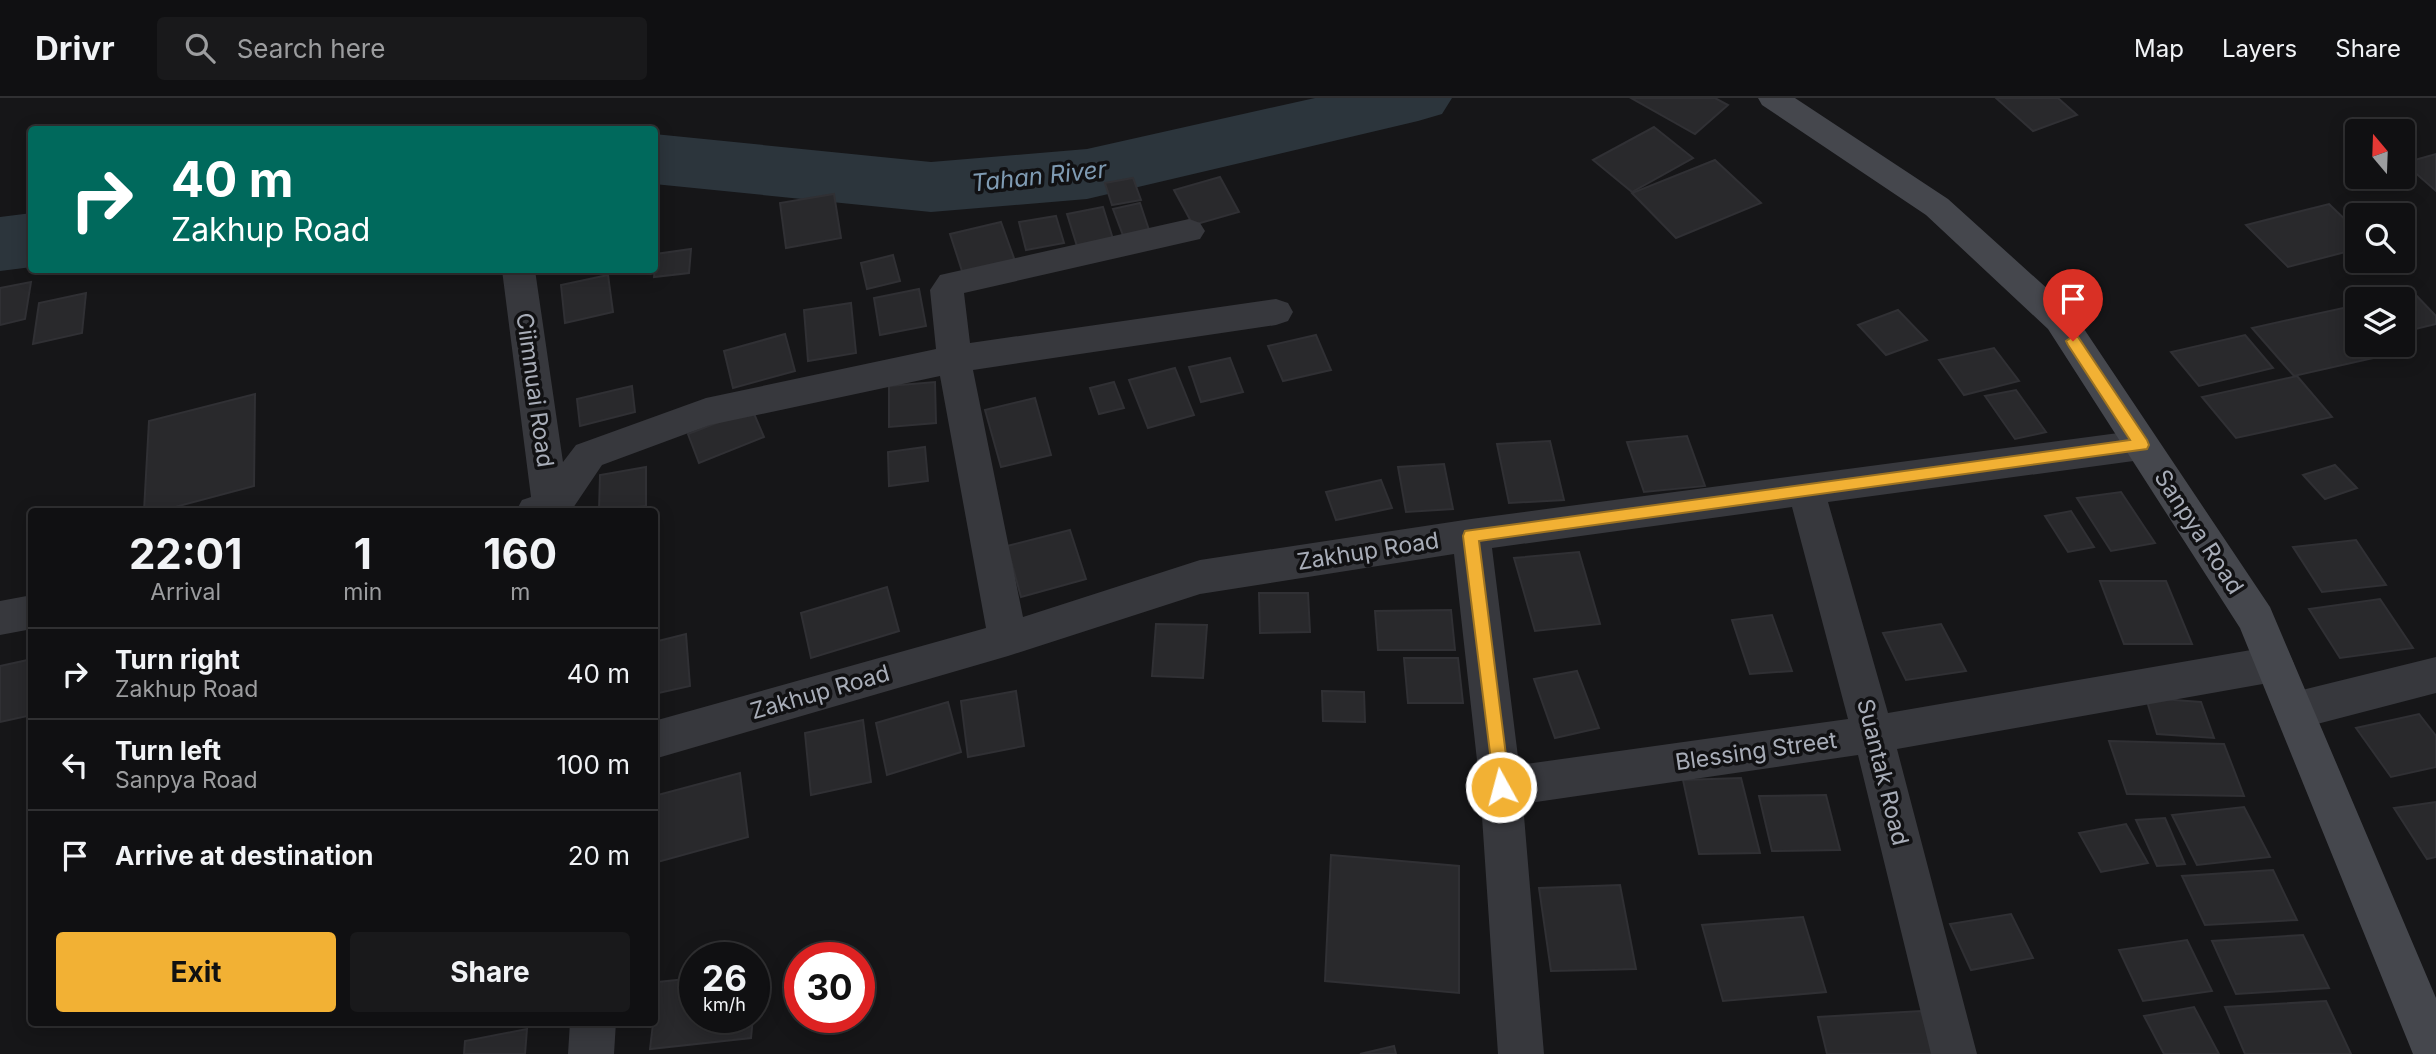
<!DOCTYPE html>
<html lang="en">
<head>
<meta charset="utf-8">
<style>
  body { margin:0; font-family:Inter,sans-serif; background:#19191b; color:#f1f3f6; height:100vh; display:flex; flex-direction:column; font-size:26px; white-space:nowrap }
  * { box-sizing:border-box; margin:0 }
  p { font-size:23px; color:#9c9d9f }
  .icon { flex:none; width:38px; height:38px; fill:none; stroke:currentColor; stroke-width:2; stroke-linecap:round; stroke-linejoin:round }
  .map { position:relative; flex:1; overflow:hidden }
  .drawer { position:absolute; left:28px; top:410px; width:630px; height:518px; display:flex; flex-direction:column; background:#101012; border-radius:7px; box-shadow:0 4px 18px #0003,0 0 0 2px #303032 }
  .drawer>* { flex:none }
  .banner { position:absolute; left:28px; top:28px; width:630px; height:147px; border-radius:7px; box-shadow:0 4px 18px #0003,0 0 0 2px #303032; background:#00695c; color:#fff; overflow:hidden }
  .needle { width:46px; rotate:341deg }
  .buttons { position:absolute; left:2345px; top:21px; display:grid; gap:14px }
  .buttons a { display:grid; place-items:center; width:70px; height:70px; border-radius:7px; background:#101012; box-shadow:0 4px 18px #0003,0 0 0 2px #303032; font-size:35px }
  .speed { position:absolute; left:679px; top:844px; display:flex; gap:14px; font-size:35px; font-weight:700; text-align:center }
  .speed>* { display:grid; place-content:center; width:91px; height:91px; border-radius:50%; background:#101012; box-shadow:0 4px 18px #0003,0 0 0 2px #303032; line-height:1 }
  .speed small { font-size:18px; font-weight:400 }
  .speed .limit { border:10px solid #d22; background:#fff; color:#111 }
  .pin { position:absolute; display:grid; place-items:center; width:60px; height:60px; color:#fff; margin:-72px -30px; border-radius:50% 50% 50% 0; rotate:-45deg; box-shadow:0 0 7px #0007 }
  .pin .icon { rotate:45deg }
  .me { position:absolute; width:77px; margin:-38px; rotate:353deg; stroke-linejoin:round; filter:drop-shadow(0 0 5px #0008) }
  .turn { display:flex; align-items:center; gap:24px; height:147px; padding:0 28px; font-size:32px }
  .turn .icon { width:91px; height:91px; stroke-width:2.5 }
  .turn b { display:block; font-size:49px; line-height:60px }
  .eta { display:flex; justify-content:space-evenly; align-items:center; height:119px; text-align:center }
  .eta b { font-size:42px; font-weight:700; line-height:49px }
  .cta { display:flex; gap:14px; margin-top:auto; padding:14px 28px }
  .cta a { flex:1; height:80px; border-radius:7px; background:#f2b134; color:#111; font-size:28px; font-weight:700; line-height:80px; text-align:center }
  .cta a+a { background:#19191b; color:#f1f3f6 }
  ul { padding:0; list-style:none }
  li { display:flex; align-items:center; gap:21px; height:91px; padding:0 28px; border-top:2px solid #303032 }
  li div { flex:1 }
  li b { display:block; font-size:26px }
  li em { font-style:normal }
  header { display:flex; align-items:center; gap:42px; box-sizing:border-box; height:98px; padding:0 35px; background:#101012; border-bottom:2px solid #303032 }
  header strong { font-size:33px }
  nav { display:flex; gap:38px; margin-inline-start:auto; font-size:24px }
  .search { width:490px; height:63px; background:#19191b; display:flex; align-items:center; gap:18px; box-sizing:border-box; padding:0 24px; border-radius:7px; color:#9c9d9f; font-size:26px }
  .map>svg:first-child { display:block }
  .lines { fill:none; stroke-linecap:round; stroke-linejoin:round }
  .river { fill:#2c353c; fill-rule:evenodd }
  .building { fill:#29292c; stroke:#303034; stroke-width:2 }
  .street { fill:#37383d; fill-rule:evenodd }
  .secondary { fill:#45474d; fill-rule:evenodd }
  .route { fill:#f2b134; stroke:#9d7322; stroke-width:2 }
  .labels { text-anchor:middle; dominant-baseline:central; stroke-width:7; stroke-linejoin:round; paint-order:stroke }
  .street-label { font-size:23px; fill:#a8adb8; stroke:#111113 }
  .water-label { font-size:24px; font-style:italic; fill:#7f9bb3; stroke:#111113 }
</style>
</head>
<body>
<header>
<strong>Drivr</strong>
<div class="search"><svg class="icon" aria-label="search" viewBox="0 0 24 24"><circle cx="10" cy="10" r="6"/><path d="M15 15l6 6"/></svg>Search here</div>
<nav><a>Map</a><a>Layers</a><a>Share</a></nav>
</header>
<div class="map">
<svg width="2436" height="956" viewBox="0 0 2436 956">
  <rect width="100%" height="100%" fill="#161618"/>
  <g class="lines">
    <!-- river -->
    <g class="river">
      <path d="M1315 0H1452L1442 16 1418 23 1087 101 931 114 654 86V36L931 64 1087 51Z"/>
      <path d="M32 115V169L0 173V119Z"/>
    </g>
  </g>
  <!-- building -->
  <g class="building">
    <path d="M1631 0H1715L1728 7 1695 36Z"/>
    <path d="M1996 0H2058L2077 17 2033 33Z"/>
    <path d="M1654 29 1693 60 1632 94 1593 62Z"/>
    <path d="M2436 56V93L2404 65Z"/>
    <path d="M1715 62 1761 105 1676 140 1632 95Z"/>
    <path d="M1220 79 1239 114 1193 127 1174 92Z"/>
    <path d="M1133 80 1141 102 1112 107 1105 85Z"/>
    <path d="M834 96 841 140 786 150 780 105Z"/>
    <path d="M1140 105 1150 135 1124 140 1113 111Z"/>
    <path d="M2329 106 2357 133V151L2288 169 2246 127Z"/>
    <path d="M1103 109 1113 141 1077 148 1067 116Z"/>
    <path d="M1056 118 1064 145 1026 152 1019 124Z"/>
    <path d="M1001 124 1015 163 963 176 950 136Z"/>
    <path d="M691 151 689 175 654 179 656 156Z"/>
    <path d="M893 157 900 183 867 191 861 165Z"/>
    <path d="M608 177 613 214 565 225 561 187Z"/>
    <path d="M31 184 25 221 0 227V190Z"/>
    <path d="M919 191 926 228 880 237 874 200Z"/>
    <path d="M2412 193 2436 218V226L2403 234V201H2378Z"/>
    <path d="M86 195 82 235 33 246 39 205Z"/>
    <path d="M851 205 856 255 808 263 804 212Z"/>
    <path d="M2343 210 2357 225V247H2377L2387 257 2294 278 2252 230Z"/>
    <path d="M1898 212 1927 242 1886 257 1858 227Z"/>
    <path d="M785 236 795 273 733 290 724 253Z"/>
    <path d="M1316 237 1331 272 1283 283 1268 248Z"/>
    <path d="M2245 237 2273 270 2199 288 2171 254Z"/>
    <path d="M1994 250 2019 283 1964 297 1939 262Z"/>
    <path d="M1230 260 1243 294 1201 304 1189 269Z"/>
    <path d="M1175 270 1194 317 1148 330 1129 282Z"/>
    <path d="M2297 278 2332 319 2236 340 2202 299Z"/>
    <path d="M935 284 936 325 889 329V288Z"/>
    <path d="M1114 284 1124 310 1099 316 1090 290Z"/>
    <path d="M632 288 635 314 580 328 577 301Z"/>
    <path d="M2016 292 2046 334 2015 341 1985 298Z"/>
    <path d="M255 296 254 388 160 413H144L149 323Z"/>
    <path d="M1035 300 1051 357 1001 369 985 312Z"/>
    <path d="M752 311 764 339 699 365 688 336Z"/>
    <path d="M1687 338 1705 388 1644 394 1627 344Z"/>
    <path d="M1550 343 1564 402 1509 405 1497 346Z"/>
    <path d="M925 349 928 383 889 388 888 354Z"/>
    <path d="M1444 366 1453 411 1406 414 1398 369Z"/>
    <path d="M2335 367 2357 390 2325 401 2303 377Z"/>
    <path d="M646 369V408L599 413 600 377Z"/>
    <path d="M1381 382 1392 410 1336 422 1326 394Z"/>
    <path d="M2121 394 2155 445 2111 453 2077 400Z"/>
    <path d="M2071 413 2094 449 2068 454 2045 418Z"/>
    <path d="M1070 432 1086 481 1021 499 1007 448Z"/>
    <path d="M2356 442 2386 487 2322 494 2293 449Z"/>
    <path d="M1579 454 1600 526 1535 533 1514 460Z"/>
    <path d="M2100 483H2166L2192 546H2124Z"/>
    <path d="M887 489 899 533 811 560 801 515Z"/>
    <path d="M1259 495H1308L1310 534 1260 535Z"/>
    <path d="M2380 501 2413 550 2340 560 2309 511Z"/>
    <path d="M1451 512 1455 552H1378L1375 513Z"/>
    <path d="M1772 517 1792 573 1750 576 1732 522Z"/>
    <path d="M1156 526 1207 527 1203 580 1152 578Z"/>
    <path d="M1941 526 1966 573 1906 582 1883 535Z"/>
    <path d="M686 536 690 588 654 596V544Z"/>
    <path d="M1404 560H1458L1463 605H1408Z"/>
    <path d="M32 561V617L0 624V568Z"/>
    <path d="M1577 573 1599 630 1555 640 1534 581Z"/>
    <path d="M1016 593 1024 648 968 659 961 603Z"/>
    <path d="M1322 593 1364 594 1365 624 1323 623Z"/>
    <path d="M2146 600 2201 604 2214 640 2157 636Z"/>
    <path d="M948 604 961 654 887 677 876 625Z"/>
    <path d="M2419 616 2436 638V669L2391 679 2356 630Z"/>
    <path d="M863 622 871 684 811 697 805 635Z"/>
    <path d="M2109 643 2224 646 2244 698 2127 696Z"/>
    <path d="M740 675 748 739 654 765V698Z"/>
    <path d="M1741 680 1760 755 1699 756 1683 682Z"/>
    <path d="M1826 697 1840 752 1772 753 1759 698Z"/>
    <path d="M2436 704V759L2427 761 2394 710Z"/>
    <path d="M2244 709 2270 759 2197 767 2172 717Z"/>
    <path d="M2165 720 2185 766 2157 768 2136 722Z"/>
    <path d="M2126 726 2148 765 2101 774 2079 735Z"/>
    <path d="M1331 757 1459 768V895L1325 883Z"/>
    <path d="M2273 772 2297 822 2205 827 2182 778Z"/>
    <path d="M1620 787 1636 871 1551 873 1539 790Z"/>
    <path d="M2011 816 2033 860 1971 872 1950 826Z"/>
    <path d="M1803 819 1826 894 1723 903 1702 827Z"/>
    <path d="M2303 837 2329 890 2236 896 2212 843Z"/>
    <path d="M2187 842 2212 893 2143 903 2119 852Z"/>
    <path d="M695 880V919H753L751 940 650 951 658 884Z"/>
    <path d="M2326 903 2351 956H2245L2225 909Z"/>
    <path d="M2194 909 2219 956H2164L2144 918Z"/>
    <path d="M1921 913 1934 956H1827L1818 919Z"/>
    <path d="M527 931 525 956H464L465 943Z"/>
    <path d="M1394 948 1396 956H1360Z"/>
  </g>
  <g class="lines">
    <!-- street -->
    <g class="street">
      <path d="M1189 121 1200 125 1205 133 1200 141 964 195 970 245 1276 201 1288 205 1293 214 1288 223 1276 227 973 272 1023 519 1200 462 1471 421 2141 332 2154 337 2159 347 2154 357 2141 362 1828 404 1888 615 2274 548 2288 553 2294 566 2288 579 2274 584 1897 651 1977 956H1931L1858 657 1523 706 1544 956H1498L1480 689 1454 456 1200 496 1008 558 654 661V623L986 530 940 278 710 327 602 367 571 413H516L522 402 531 399 502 172H535L563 364 576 347 706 300 936 251 930 192 940 177ZM1792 409 1848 621 1519 667 1492 450Z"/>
      <path d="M32 497V531L0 537V503Z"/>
      <path d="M2436 559V595L2294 632 2280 626 2274 613 2280 600 2294 594Z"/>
      <path d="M570 924H616L614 956H568Z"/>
    </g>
    <!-- secondary -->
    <path class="secondary" d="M1758 0H1795L1948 101 2072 213 2270 509 2436 900V956H2413L2240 530 2048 231 1926 117 1762 7Z"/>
  </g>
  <!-- route -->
  <path class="route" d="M2073 238 2078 239 2147 342 2149 347 2147 351 1479 443 1510 689 1507 695 1501 698 1495 695 1463 438 1465 433 2130 342 2068 247 2066 243Z"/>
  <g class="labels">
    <!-- street labels -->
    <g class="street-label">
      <text transform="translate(535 292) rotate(82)">Ciimnuai Road</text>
      <text transform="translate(2199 434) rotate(57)">Sanpya Road</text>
      <text transform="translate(1368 453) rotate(-9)">Zakhup Road</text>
      <text transform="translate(820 594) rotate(-16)">Zakhup Road</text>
      <text transform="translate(1756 653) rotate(-8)">Blessing Street</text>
      <text transform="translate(1883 674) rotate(76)">Suantak Road</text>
    </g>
    <!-- water labels -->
    <g class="water-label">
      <text transform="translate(1039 78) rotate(-6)">Tahan River</text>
    </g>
  </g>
</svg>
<div class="buttons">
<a><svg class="needle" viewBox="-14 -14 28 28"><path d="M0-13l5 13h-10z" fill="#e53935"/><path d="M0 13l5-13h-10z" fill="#9c9d9f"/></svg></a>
<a><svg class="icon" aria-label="search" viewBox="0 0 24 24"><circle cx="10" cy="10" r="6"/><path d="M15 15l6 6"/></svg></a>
<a><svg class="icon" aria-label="layers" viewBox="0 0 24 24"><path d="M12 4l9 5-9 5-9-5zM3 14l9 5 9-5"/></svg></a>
</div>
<div class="speed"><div>26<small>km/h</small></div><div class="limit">30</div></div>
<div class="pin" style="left:2073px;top:243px;background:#d93025"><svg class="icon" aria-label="arrive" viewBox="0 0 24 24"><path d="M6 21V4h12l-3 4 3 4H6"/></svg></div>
<svg class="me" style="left:1501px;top:689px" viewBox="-20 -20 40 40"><circle r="17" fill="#f2b134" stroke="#fff" stroke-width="3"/><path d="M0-11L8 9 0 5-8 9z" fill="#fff"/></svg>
<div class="banner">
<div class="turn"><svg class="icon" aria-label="right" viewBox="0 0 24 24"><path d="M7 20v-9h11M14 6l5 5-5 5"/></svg><div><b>40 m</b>Zakhup Road</div></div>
</div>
<section class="drawer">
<div class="eta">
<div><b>22:01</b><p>Arrival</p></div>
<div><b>1</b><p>min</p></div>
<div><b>160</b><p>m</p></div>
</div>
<ul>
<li><svg class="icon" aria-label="right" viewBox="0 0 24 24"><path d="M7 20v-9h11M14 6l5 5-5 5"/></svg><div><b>Turn right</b><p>Zakhup Road</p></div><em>40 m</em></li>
<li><svg class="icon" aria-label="left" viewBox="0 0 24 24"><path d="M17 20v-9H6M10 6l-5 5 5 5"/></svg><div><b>Turn left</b><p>Sanpya Road</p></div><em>100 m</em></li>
<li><svg class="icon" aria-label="arrive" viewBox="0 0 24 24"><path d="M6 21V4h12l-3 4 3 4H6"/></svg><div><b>Arrive at destination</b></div><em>20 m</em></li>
</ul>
<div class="cta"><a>Exit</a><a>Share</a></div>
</section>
</div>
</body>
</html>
